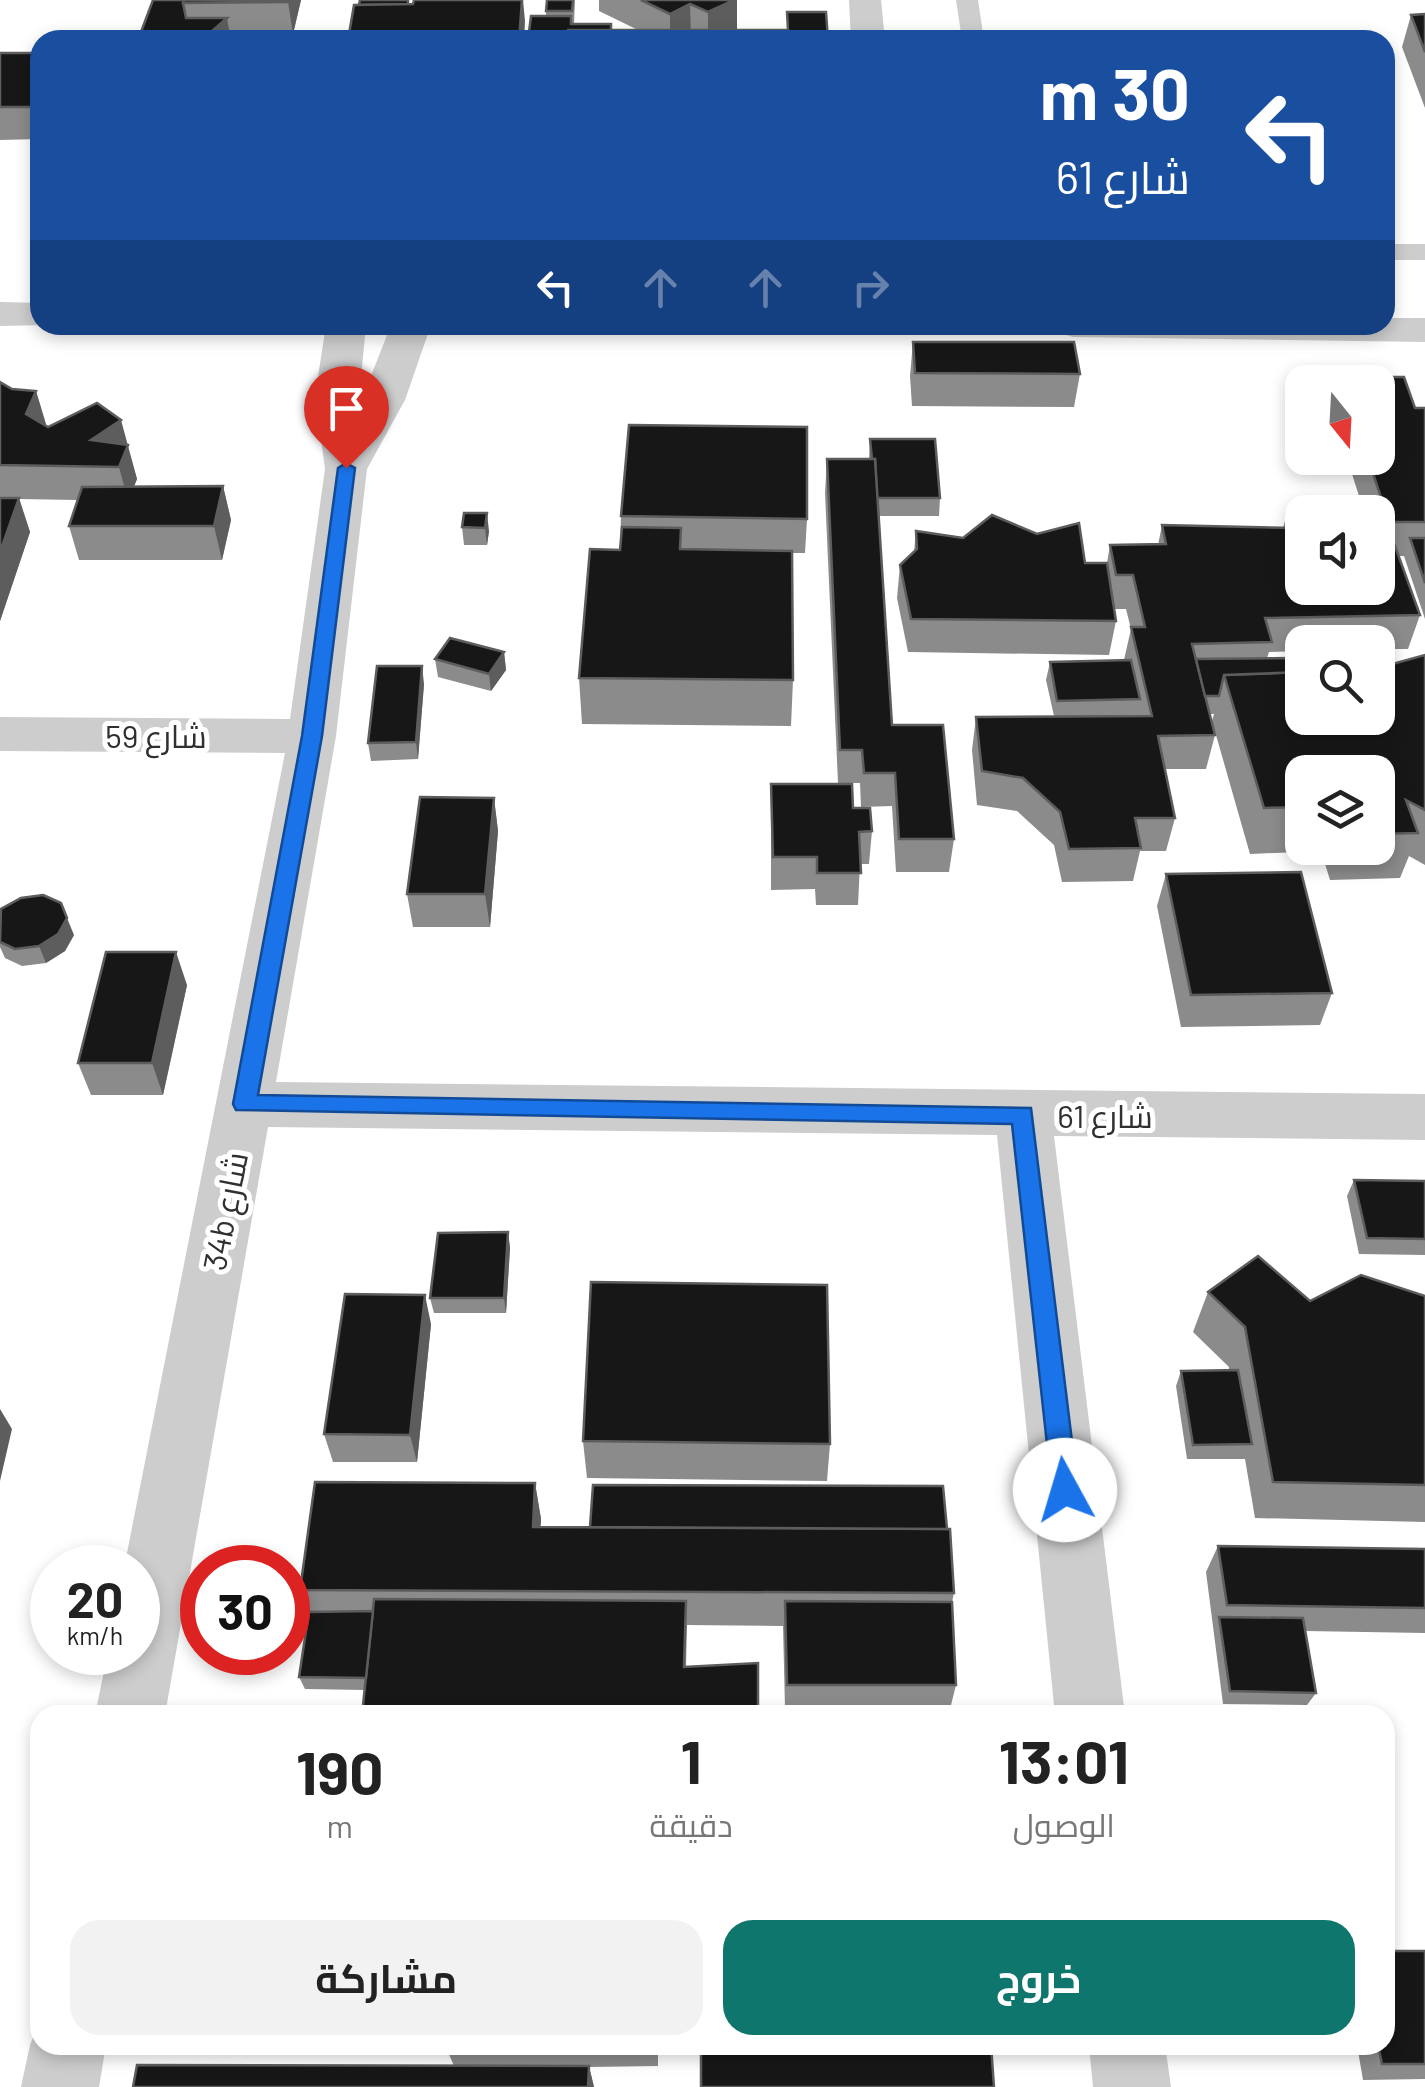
<!DOCTYPE html>
<html lang="ar">
<head>
<meta charset="utf-8">
<style>
  body { margin:0; font-family:Barlow,Cairo,sans-serif; background:#f2f2f2; color:#222; direction:rtl; height:100vh; display:flex; flex-direction:column; font-size:38px; white-space:nowrap }
  * { box-sizing:border-box; margin:0 }
  p { font-size:32px; color:#767676 }
  .icon { flex:none; width:55px; height:55px; fill:none; stroke:currentColor; stroke-width:2; stroke-linecap:round; stroke-linejoin:round }
  .map { position:relative; flex:1; overflow:hidden; direction:ltr }
  .drawer { position:absolute; left:30px; top:1705px; width:1365px; height:350px; display:flex; flex-direction:column; background:#fff; border-radius:30px; box-shadow:0 5px 15px #0003; direction:rtl }
  .drawer>* { flex:none }
  .guide { position:absolute; left:30px; top:30px; width:1365px; height:305px; border-radius:30px; box-shadow:0 5px 15px #0003; direction:rtl; background:#1a4fa0; color:#fff; overflow:hidden }
  .needle { width:65px; rotate:162deg }
  .fabs { position:absolute; left:1285px; top:365px; display:grid; gap:20px }
  .fabs a { display:grid; place-items:center; width:110px; height:110px; border-radius:20px; background:#fff; box-shadow:0 5px 15px #0003; font-size:50px }
  .speed { position:absolute; left:30px; top:1545px; display:flex; gap:20px; font-size:50px; font-weight:700; text-align:center }
  .speed>* { display:grid; place-content:center; width:130px; height:130px; border-radius:50%; background:#fff; box-shadow:0 5px 15px #0003; line-height:1 }
  .speed small { font-size:25px; font-weight:400 }
  .speed .limit { border:15px solid #d22; background:#fff; color:#111 }
  .pin { position:absolute; display:grid; place-items:center; width:85px; height:85px; color:#fff; margin:-102px -42px; border-radius:50% 50% 50% 0; rotate:-45deg; box-shadow:0 0 10px #0007 }
  .pin .icon { rotate:45deg }
  .me { position:absolute; width:110px; margin:-55px; rotate:354deg; stroke-linejoin:round; filter:drop-shadow(0 0 8px #0008) }
  .turn { display:flex; align-items:center; gap:35px; height:210px; padding:0 40px; font-size:45px }
  .turn .icon { width:130px; height:130px; stroke-width:2.5 }
  .turn b { display:block; font-size:70px; line-height:85px }
  .lanes { display:flex; align-items:center; height:95px; padding:0 40px; background:#0003; justify-content:center; gap:50px; direction:ltr }
  .lanes .off { opacity:.35 }
  .eta { display:flex; justify-content:space-evenly; align-items:center; height:170px; text-align:center }
  .eta b { font-size:60px; font-weight:700; line-height:70px }
  .cta { display:flex; gap:20px; margin-top:auto; padding:20px 40px }
  .cta a { flex:1; height:115px; border-radius:30px; background:#0f766e; color:#fff; font-size:40px; font-weight:700; line-height:115px; text-align:center }
  .cta a+a { background:#f2f2f2; color:#222 }
  .map>svg:first-child { display:block }
  .lines { fill:none; stroke-linecap:round; stroke-linejoin:round }
  .service { fill:#cdcdcd; fill-rule:evenodd }
  .minor { fill:#cdcdcd; fill-rule:evenodd }
  .wall { fill:#8b8b8b; fill-rule:evenodd }
  .shaded-wall { fill:#5d5d5d }
  .building { fill:#171717; stroke:#5d5d5d; stroke-width:2.5 }
  .route { fill:#1a73e8; stroke:#114b97; stroke-width:2.5 }
  .labels { text-anchor:middle; dominant-baseline:central; stroke-width:10; stroke-linejoin:round; paint-order:stroke }
  .street-label { font-size:32px; fill:#303030; stroke:#fff }
</style>
</head>
<body>
<div class="map">
<svg width="1425" height="2087" viewBox="0 0 1425 2087">
  <rect width="100%" height="100%" fill="#fff"/>
  <g class="lines">
    <!-- service -->
    <g class="service">
      <path d="M956 0H978L984 40H962Z"/>
      <rect x="1385" y="244" width="40" height="16"/>
    </g>
    <!-- minor -->
    <g class="minor">
      <path d="M849 0H881L885 40H851Z"/>
      <path d="M0 302 40 303V325H47L0 326Z"/>
      <path d="M1385 318H1425V342L1073 337 1059 333 1053 325H1385Z"/>
      <path d="M326 325H366L358 409 391 325H431L405 400 367 469 336 736 276 1082 1425 1094V1140L1054 1136 1125 1715H1055L997 1135 268 1127 165 1715H95L108 1652H138V1568H124L285 753 0 751V717L290 719 325 469 315 396Z"/>
      <path d="M40 2020V2045H106L99 2087H21L30 2045Z"/>
      <path d="M1089 2045H1165L1171 2087H1093Z"/>
    </g>
  </g>
  <!-- wall -->
  <g class="wall">
    <path d="M153 0H301L293 34H230L224 40H138Z"/>
    <path d="M575 0 574 24 611 30H638L599 11V0H737V30H787V12L828 40H528L546 16V11Z"/>
    <path d="M1425 14V108L1402 47 1411 15Z"/>
    <path d="M0 53H40V139L0 140Z"/>
    <path d="M913 342 1080 374 1074 407 912 406 910 376Z"/>
    <path d="M1342 377H1404L1415 408H1425V619L1404 556H1398L1420 615 1408 649H1378V642H1302V651L1269 652 1267 658H1302V718H1378V668L1425 655V865L1409 856 1400 878 1330 880 1321 851 1250 854 1212 721 1214 714H1209L1215 735 1206 769H1165L1175 818 1166 851H1140L1133 881 1062 882 1054 845 1017 811 977 805 972 750 976 717 1054 716 1046 680 1050 662 1124 660 1131 629 1126 609H1114L1116 621 1109 655 908 652 897 598 900 565 914 552 916 531 963 538 992 515 1037 534 1079 523 1085 563H1107L1110 545H1158L1162 525 1283 528 1287 514H1302V588H1378V512H1364L1347 458H1378V382H1340ZM1302 772H1378V848H1302Z"/>
    <path d="M0 382 12 389 36 391 46 426 127 445 137 479 134 487 223 486 231 520 222 560H79L69 526 77 500 19 499 30 532 0 621Z"/>
    <path d="M870 439 940 498 939 516H878L892 725 954 839 949 872H896L892 806 861 807 860 783H838L825 493 827 459H869Z"/>
    <path d="M464 513 489 531 487 545H464L462 527Z"/>
    <path d="M621 516 807 519 805 553H792L793 680 791 726 582 724 579 678 620 550Z"/>
    <path d="M504 652 506 670 491 691 438 677 435 659Z"/>
    <path d="M424 684 418 759 371 761 368 743Z"/>
    <path d="M771 784 853 808 872 831 869 864H860L858 905H816L815 889 771 890Z"/>
    <path d="M494 798 498 831 490 927H413L407 894Z"/>
    <path d="M1166 874 1332 993 1320 1025 1181 1027 1157 906Z"/>
    <path d="M0 911 74 935 65 951 46 963 22 966 5 958 0 947Z"/>
    <path d="M187 985 163 1095H91L78 1063Z"/>
    <path d="M1354 1180 1425 1181V1255L1359 1254 1347 1196Z"/>
    <path d="M508 1232 510 1248 506 1313H434L430 1298Z"/>
    <path d="M1208 1292 1310 1301 1425 1296V1522L1255 1518 1245 1459H1187L1176 1386 1181 1371H1229V1367L1193 1332Z"/>
    <path d="M431 1324 417 1462H333L324 1434Z"/>
    <path d="M583 1441 830 1444 827 1481 587 1478Z"/>
    <path d="M535 1483 541 1519 540 1527 954 1593 952 1602 956 1685 950 1709 785 1708 783 1626 687 1625 686 1667 364 1690 305 1689 299 1677 309 1612 300 1590Z"/>
    <path d="M1218 1546 1425 1549V1633L1305 1631 1316 1693 1307 1705 1223 1704 1206 1572Z"/>
    <path d="M1425 1951V2079L1363 2080 1357 2045H1385Z"/>
    <path d="M445 2045H658V2066L589 2067 594 2087H133L454 2066Z"/>
  </g>
  <!-- shaded-wall -->
  <g class="shaded-wall">
    <path d="M288 0H301L293 34 288 2Z"/>
    <path d="M522 0H523L525 21 524 40H519Z"/>
    <path d="M711 0H737V30L708 40V12Z"/>
    <path d="M690 4 691 36 670 40V14Z"/>
    <path d="M227 18 230 35 224 40H202Z"/>
    <path d="M36 391 46 424 37 448 26 414Z"/>
    <path d="M121 420 137 479 128 500 119 467 91 440Z"/>
    <path d="M223 486 231 520 222 560 214 526Z"/>
    <path d="M19 498 30 532 0 621V552Z"/>
    <path d="M487 513 489 531 487 545 485 528Z"/>
    <path d="M504 652 506 670 491 691 489 674Z"/>
    <path d="M422 666 424 684 418 759 416 742Z"/>
    <path d="M494 798 498 831 490 927 485 894Z"/>
    <path d="M67 918 74 935 65 951 46 963 39 946Z"/>
    <path d="M176 952 187 985 163 1095 152 1063Z"/>
    <path d="M508 1232 510 1248 506 1313 504 1298Z"/>
    <path d="M425 1295 431 1324 417 1462 410 1435Z"/>
    <path d="M0 1409 12 1429 0 1481Z"/>
    <path d="M535 1483 541 1519 539 1563 533 1527Z"/>
    <path d="M589 2066 594 2087H588Z"/>
  </g>
  <!-- building -->
  <g class="building">
    <path d="M153 0H184L183 3 186 18H227L202 40H138Z"/>
    <path d="M184 0H288V2L183 3Z"/>
    <path d="M360 0H408V4L359 5Z"/>
    <path d="M414 0H522L519 40H348L354 5 413 4Z"/>
    <path d="M547 0H573L572 11H546Z"/>
    <path d="M641 0H734L708 12 690 4 670 14Z"/>
    <path d="M787 12H826L828 40H567L568 30H788Z"/>
    <path d="M1425 14V52L1411 15Z"/>
    <path d="M531 16H571V24H611V30H568L567 40H528Z"/>
    <rect x="0" y="53" width="40" height="54"/>
    <path d="M913 342H1074L1080 374 915 373Z"/>
    <path d="M1342 377H1404L1415 408H1425V522H1389L1368 458H1378V382H1343Z"/>
    <path d="M0 382 12 389 36 391 26 414 48 427 97 403 121 420 91 440 128 445 119 467 0 465Z"/>
    <path d="M629 425 807 427V519L621 516Z"/>
    <path d="M870 439H935L940 498H877L875 459H872Z"/>
    <path d="M827 459H875L892 725H943L954 839H899L895 773H864L862 750H840Z"/>
    <path d="M223 486 214 526H69L82 487Z"/>
    <path d="M0 498H19L0 552Z"/>
    <path d="M464 513H487L485 528 462 527Z"/>
    <path d="M1287 514H1302V588H1378V527H1388L1420 615 1265 618 1272 642 1192 644 1215 735 1158 736 1175 818H1135L1141 848 1069 849 1060 812 1023 778 982 771 976 717 1152 716 1131 627H1145L1133 575H1116L1110 545 1166 544 1162 525 1292 528Z"/>
    <path d="M992 515 1037 534 1079 523 1085 563H1107L1116 621 911 619 900 565 917 549 916 531 963 538Z"/>
    <path d="M622 527 681 528 680 549 792 551 793 680 579 678 590 549 620 550Z"/>
    <path d="M1410 538H1425V583Z"/>
    <path d="M450 638 504 652 489 674 435 659Z"/>
    <path d="M1425 655V810L1406 800 1418 833 1378 834V772H1302V807L1264 808 1224 675 1302 672V718H1378V668Z"/>
    <path d="M1302 658V672L1224 675 1219 696H1205L1196 659Z"/>
    <path d="M1131 660 1140 699 1057 701 1050 662Z"/>
    <path d="M377 666H422L416 742 368 743Z"/>
    <path d="M771 784H852L853 808H870L872 831 859 832 861 873H817V857H773Z"/>
    <path d="M420 797 494 798 485 894H407Z"/>
    <path d="M1301 872 1332 993 1191 995 1166 874Z"/>
    <path d="M43 895 61 903 67 918 58 934 39 946 15 949 0 942 1 909 21 898Z"/>
    <path d="M106 952H176L152 1063H78Z"/>
    <path d="M1354 1180 1425 1181V1239L1367 1238Z"/>
    <path d="M508 1232 504 1298H430L438 1233Z"/>
    <path d="M1258 1256 1310 1301 1361 1275 1425 1296V1485L1273 1482 1245 1327 1208 1292Z"/>
    <path d="M591 1282 827 1285 830 1444 583 1441Z"/>
    <path d="M345 1294 425 1295 410 1435 324 1434Z"/>
    <path d="M1238 1370 1252 1444 1193 1445 1181 1371Z"/>
    <path d="M315 1482 535 1483 533 1527 950 1529 954 1593 300 1590Z"/>
    <path d="M593 1485 943 1486 947 1529 590 1527Z"/>
    <path d="M1218 1546 1425 1549V1608L1227 1605Z"/>
    <path d="M374 1599 686 1601 684 1667 758 1663V1715H362Z"/>
    <path d="M785 1601 952 1602 956 1685H787Z"/>
    <path d="M373 1611 366 1678 299 1677 309 1612Z"/>
    <path d="M1219 1617 1303 1618 1316 1693 1230 1691Z"/>
    <path d="M1385 1951H1425V2064H1382L1378 2045H1385Z"/>
    <path d="M445 2045H656V2051H447Z"/>
    <path d="M701 2045H991L994 2087H701Z"/>
    <path d="M137 2065 589 2066 588 2087H133Z"/>
  </g>
  <!-- route -->
  <path class="route" d="M346 463 355 468 322 736 258 1095 1031 1108 1078 1490 1074 1499 1065 1502 1056 1499 1052 1490 1012 1124 236 1110 233 1104 302 736 338 468Z"/>
  <g class="labels">
    <!-- street labels -->
    <g class="street-label">
      <text x="156" y="735">شارع 59</text>
      <text x="1105" y="1115">شارع 61</text>
      <text transform="translate(224 1211) rotate(-79)">34b شارع</text>
    </g>
  </g>
</svg>
<div class="fabs">
<a><svg class="needle" viewBox="-14 -14 28 28"><path d="M0-13l5 13h-10z" fill="#e53935"/><path d="M0 13l5-13h-10z" fill="#767676"/></svg></a>
<a><svg class="icon" aria-label="sound" viewBox="0 0 24 24"><path d="M4 9h4l5-4v14l-5-4H4zM17 9q2 3 0 6"/></svg></a>
<a><svg class="icon" aria-label="search" viewBox="0 0 24 24"><circle cx="10" cy="10" r="6"/><path d="M15 15l6 6"/></svg></a>
<a><svg class="icon" aria-label="layers" viewBox="0 0 24 24"><path d="M12 4l9 5-9 5-9-5zM3 14l9 5 9-5"/></svg></a>
</div>
<div class="speed"><div>20<small>km/h</small></div><div class="limit">30</div></div>
<div class="pin" style="left:346px;top:468px;background:#d93025"><svg class="icon" aria-label="arrive" viewBox="0 0 24 24"><path d="M6 21V4h12l-3 4 3 4H6"/></svg></div>
<svg class="me" style="left:1065px;top:1490px" viewBox="-20 -20 40 40"><circle r="19" fill="#fff"/><path d="M0-13L10 11 0 6-10 11z" fill="#1a73e8"/></svg>
<div class="guide">
<div class="turn"><svg class="icon" aria-label="left" viewBox="0 0 24 24"><path d="M17 20v-9H6M10 6l-5 5 5 5"/></svg><div><b>30 m</b>شارع 61</div></div>
<div class="lanes"><svg class="icon" aria-label="left" viewBox="0 0 24 24"><path d="M17 20v-9H6M10 6l-5 5 5 5"/></svg><svg class="icon off" aria-label="ahead" viewBox="0 0 24 24"><path d="M12 20V5M6 11l6-6 6 6"/></svg><svg class="icon off" aria-label="ahead" viewBox="0 0 24 24"><path d="M12 20V5M6 11l6-6 6 6"/></svg><svg class="icon off" aria-label="right" viewBox="0 0 24 24"><path d="M7 20v-9h11M14 6l5 5-5 5"/></svg></div>
</div>
<section class="drawer">
<div class="eta">
<div><b>13:01</b><p>الوصول</p></div>
<div><b>1</b><p>دقيقة</p></div>
<div><b>190</b><p>m</p></div>
</div>
<div class="cta"><a>خروج</a><a>مشاركة</a></div>
</section>
</div>
</body>
</html>
